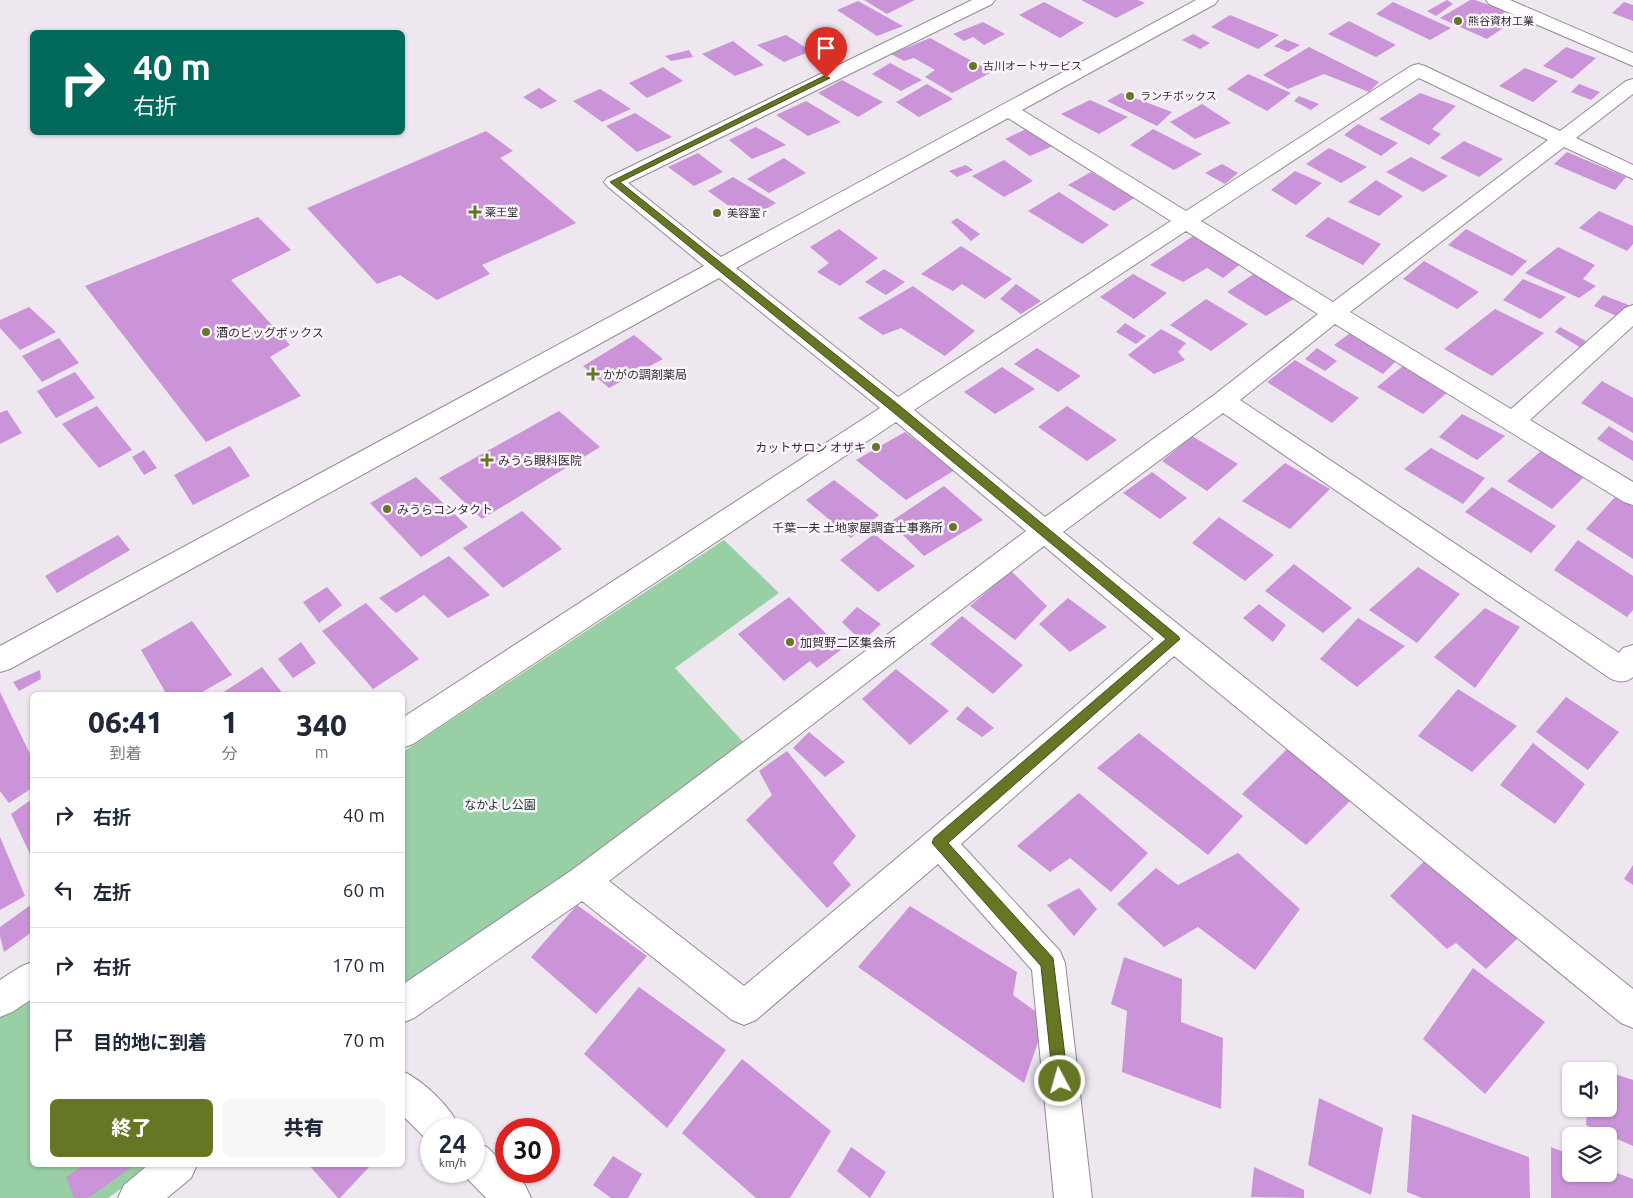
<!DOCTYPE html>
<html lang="ja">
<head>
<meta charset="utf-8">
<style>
  body { margin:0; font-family:Ubuntu,"Noto Sans JP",sans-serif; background:#f6f6f7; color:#1f2937; height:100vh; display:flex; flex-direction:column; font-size:19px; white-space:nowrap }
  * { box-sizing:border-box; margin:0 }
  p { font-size:16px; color:#747a83 }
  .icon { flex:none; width:28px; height:28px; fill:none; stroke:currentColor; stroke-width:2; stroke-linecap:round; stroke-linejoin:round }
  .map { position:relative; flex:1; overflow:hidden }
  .side { position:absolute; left:30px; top:692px; width:375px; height:475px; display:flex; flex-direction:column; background:#fff; border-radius:8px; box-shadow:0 1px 4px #0004 }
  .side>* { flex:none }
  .hud { position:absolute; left:30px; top:30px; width:375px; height:105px; border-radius:8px; box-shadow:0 1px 4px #0004; background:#00695c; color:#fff; overflow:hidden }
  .controls { position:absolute; left:1562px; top:1062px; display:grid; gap:10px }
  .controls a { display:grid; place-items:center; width:55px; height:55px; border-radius:8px; background:#fff; box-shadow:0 1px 4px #0004; font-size:25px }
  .speed { position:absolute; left:420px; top:1118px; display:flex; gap:10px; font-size:25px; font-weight:700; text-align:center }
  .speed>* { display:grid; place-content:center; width:65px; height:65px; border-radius:50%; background:#fff; box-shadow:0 1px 4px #0004; line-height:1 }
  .speed small { font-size:12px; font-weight:400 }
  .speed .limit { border:8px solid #d22; background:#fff; color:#111 }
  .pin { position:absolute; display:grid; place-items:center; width:42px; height:42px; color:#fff; margin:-51px -21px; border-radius:50% 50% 50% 0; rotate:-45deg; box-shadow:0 0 5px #0007 }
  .pin .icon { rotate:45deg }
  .me { position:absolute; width:55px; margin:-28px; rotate:354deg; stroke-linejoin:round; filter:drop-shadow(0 0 4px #0008) }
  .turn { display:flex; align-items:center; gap:18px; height:105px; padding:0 20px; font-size:22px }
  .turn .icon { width:65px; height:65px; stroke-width:2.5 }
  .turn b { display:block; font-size:35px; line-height:42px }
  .eta { display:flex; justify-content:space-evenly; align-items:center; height:85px; text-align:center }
  .eta b { font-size:30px; font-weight:800; line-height:35px }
  .action { display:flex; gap:10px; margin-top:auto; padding:10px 20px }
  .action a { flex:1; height:58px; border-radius:8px; background:#657625; color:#fff; font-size:20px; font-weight:800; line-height:58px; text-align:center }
  .action a+a { background:#f6f6f7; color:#1f2937 }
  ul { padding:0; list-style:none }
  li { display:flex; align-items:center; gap:15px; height:75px; padding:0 20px; border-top:1px solid #e0e1e3 }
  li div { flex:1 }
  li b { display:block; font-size:19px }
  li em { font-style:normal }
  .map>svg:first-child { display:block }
  .green { fill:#98cfa4 }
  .building { fill:#cb94d9 }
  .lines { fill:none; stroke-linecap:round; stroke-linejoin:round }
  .minor-casing { stroke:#928b94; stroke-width:2 }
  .minor { fill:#fff; fill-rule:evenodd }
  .route { fill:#657625; stroke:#424d18 }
  .poi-dot { fill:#657625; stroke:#fbf4fd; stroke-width:2 }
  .labels { text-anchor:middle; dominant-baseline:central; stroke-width:5; stroke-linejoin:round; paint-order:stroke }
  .far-poi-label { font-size:11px; fill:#312e32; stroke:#fbf4fd; text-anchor:start }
  .poi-label { font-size:12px; fill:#312e32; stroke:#fbf4fd; text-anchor:start }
  .park-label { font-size:12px; fill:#12331c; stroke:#fbf4fd }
</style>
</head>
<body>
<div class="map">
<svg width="1633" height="1198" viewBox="0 0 1633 1198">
  <rect width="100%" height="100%" fill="#eee7f0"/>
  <!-- green -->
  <g class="green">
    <path d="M724 540 779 593 675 668 743 742 576 869 403 988V752Z"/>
    <path d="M32 996V1165H154L108 1198H0V1018Z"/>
  </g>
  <!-- building -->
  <g class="building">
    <path d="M864 0H915L887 14Z"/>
    <path d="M1081 0H1138L1145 3 1116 18Z"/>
    <path d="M1447 0 1453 4 1436 16 1427 11Z"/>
    <path d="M1470 0H1475L1506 11 1494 22 1503 28 1487 39 1440 18Z"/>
    <path d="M858 1 903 26 877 36 837 10Z"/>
    <path d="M1044 2 1084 23 1060 38 1019 15Z"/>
    <path d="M1393 2 1451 28 1430 40 1376 14Z"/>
    <path d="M1624 2 1633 5V21L1612 13Z"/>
    <path d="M1230 15 1279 35 1258 49 1211 27Z"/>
    <path d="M1349 21 1396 45 1376 57 1328 34Z"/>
    <path d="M983 22 1005 34 984 45 973 37 964 41 953 34Z"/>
    <path d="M1193 34 1210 43 1200 49 1182 40Z"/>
    <path d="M786 35 811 51 784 62 757 45Z"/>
    <path d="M930 38 992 72 952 93 925 77 935 70 914 58 904 61 891 54Z"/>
    <path d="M1285 39 1300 45 1288 52 1274 46Z"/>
    <path d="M733 41 764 65 735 76 702 54Z"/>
    <path d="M1309 47 1379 82 1369 92 1324 74 1288 89 1263 75Z"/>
    <path d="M1566 47 1596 58 1572 79 1543 66Z"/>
    <path d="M689 50 693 57 671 61 665 56Z"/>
    <path d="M890 63 922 80 901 91 872 74Z"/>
    <path d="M663 67 683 81 647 98 629 83Z"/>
    <path d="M1525 68 1558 81 1533 102 1499 86Z"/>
    <path d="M1248 74 1291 93 1267 111 1227 89Z"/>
    <path d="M842 80 883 102 858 117 818 93Z"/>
    <path d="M927 84 953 99 919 117 896 102Z"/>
    <path d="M1579 84 1600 92 1591 100 1571 92Z"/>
    <path d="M539 88 557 101 541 109 523 97Z"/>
    <path d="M600 89 631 109 602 122 573 101Z"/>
    <path d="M1121 93 1172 112 1157 126 1107 101Z"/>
    <path d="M1420 93 1456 106 1432 129 1441 134 1429 145 1379 119Z"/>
    <path d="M1299 96 1319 104 1311 110 1294 101Z"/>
    <path d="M1090 100 1128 117 1099 134 1061 114Z"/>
    <path d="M806 101 841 122 808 136 776 115Z"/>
    <path d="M1202 104 1231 123 1195 139 1170 122Z"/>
    <path d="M635 113 672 137 637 152 606 126Z"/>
    <path d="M1358 124 1398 143 1381 156 1344 135Z"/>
    <path d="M756 127 786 145 752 159 729 140Z"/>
    <path d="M1026 129 1053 146 1030 156 1005 139Z"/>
    <path d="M1153 129 1202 154 1174 170 1130 145Z"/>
    <path d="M486 131 513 151 500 158 576 223 482 265 490 274 437 300 400 275 377 284 307 208Z"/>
    <path d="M1464 141 1503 159 1479 177 1440 158Z"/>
    <path d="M1329 148 1367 167 1341 183 1306 164Z"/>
    <path d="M1567 152 1626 177 1615 190 1554 164Z"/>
    <path d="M698 153 723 172 694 186 668 167Z"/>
    <path d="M1411 157 1448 176 1423 192 1386 172Z"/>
    <path d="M784 158 806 173 769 193 747 179Z"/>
    <path d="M1004 160 1033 181 1004 197 972 176Z"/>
    <path d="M1222 164 1238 173 1225 184 1205 173Z"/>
    <path d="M966 165 973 170 957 177 949 171Z"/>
    <path d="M1295 171 1322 183 1296 205 1271 190Z"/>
    <path d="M1091 172 1134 198 1114 211 1068 185Z"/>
    <path d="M733 177 776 203 748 220 708 191Z"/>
    <path d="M1376 180 1403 196 1379 216 1348 202Z"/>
    <path d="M1059 192 1109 225 1082 244 1028 211Z"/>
    <path d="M1599 211 1633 226V244L1627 251 1579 228Z"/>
    <path d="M258 217 291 250 231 280 290 345 270 357 301 396 206 442 85 286Z"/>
    <path d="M1328 217 1381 244 1363 265 1305 236Z"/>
    <path d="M957 218 980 234 971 241 951 222Z"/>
    <path d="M839 229 878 258 840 286 817 272 829 263 810 247Z"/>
    <path d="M1466 229 1527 261 1512 276 1448 245Z"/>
    <path d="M1196 234 1243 262 1223 278 1207 268 1183 282 1150 265Z"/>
    <path d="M961 246 1012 279 985 299 962 284 953 291 921 274Z"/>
    <path d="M1558 247 1595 265 1583 279 1596 286 1579 298 1525 273Z"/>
    <path d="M1424 261 1479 292 1457 309 1403 279Z"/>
    <path d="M884 269 905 282 886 295 865 282Z"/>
    <path d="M1258 271 1297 297 1266 316 1227 292Z"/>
    <path d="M1133 274 1167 293 1134 319 1100 297Z"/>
    <path d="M1523 279 1566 297 1540 319 1503 300Z"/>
    <path d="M1016 284 1041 301 1021 314 1000 299Z"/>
    <path d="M913 286 975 331 945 356 901 328 883 335 858 318Z"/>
    <path d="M1603 295 1631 306 1621 318 1594 306Z"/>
    <path d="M1206 299 1248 324 1211 351 1170 325Z"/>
    <path d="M29 307 56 332 20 350 0 328V320Z"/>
    <path d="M1495 309 1544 333 1492 376 1444 349Z"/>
    <path d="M1125 323 1146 336 1136 344 1116 332Z"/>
    <path d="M1560 327 1586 341 1581 348 1555 332Z"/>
    <path d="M1161 329 1186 343 1178 352 1185 360 1154 374 1128 355Z"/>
    <path d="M1353 331 1399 358 1383 374 1334 345Z"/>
    <path d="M634 335 663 359 609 388 583 366Z"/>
    <path d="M59 338 79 363 42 382 22 356Z"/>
    <path d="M1037 348 1081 376 1058 392 1014 364Z"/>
    <path d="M1317 348 1337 361 1325 371 1305 359Z"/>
    <path d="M1295 360 1359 398 1332 423 1267 382Z"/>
    <path d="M1404 365 1450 390 1423 414 1377 387Z"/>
    <path d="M1002 367 1035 389 995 414 964 392Z"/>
    <path d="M75 372 95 398 56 418 37 391Z"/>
    <path d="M1602 381 1633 398V433L1581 403Z"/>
    <path d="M97 406 132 450 99 468 62 424Z"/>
    <path d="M1067 406 1117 440 1087 461 1038 427Z"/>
    <path d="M7 410 22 433 0 444V413Z"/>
    <path d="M559 411 600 447 482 519 439 478Z"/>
    <path d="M1462 414 1505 436 1477 460 1439 437Z"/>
    <path d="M1609 426 1633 441V461L1597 439Z"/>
    <path d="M905 432 955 470 906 500 856 460Z"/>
    <path d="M1192 436 1238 464 1207 491 1162 461Z"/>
    <path d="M230 446 250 476 193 505 174 475Z"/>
    <path d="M1431 448 1485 478 1463 504 1404 469Z"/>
    <path d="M144 450 157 468 144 475 132 457Z"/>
    <path d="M1541 451 1585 476 1552 509 1507 481Z"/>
    <path d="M1285 463 1330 489 1290 529 1242 501Z"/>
    <path d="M1152 472 1187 498 1160 519 1123 493Z"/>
    <path d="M416 477 468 527 421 557 370 503Z"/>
    <path d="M834 480 879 515 851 538 806 500Z"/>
    <path d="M944 486 983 520 924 556 890 522Z"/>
    <path d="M1492 487 1556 526 1531 553 1465 512Z"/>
    <path d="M1616 496 1633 506V559L1586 529Z"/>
    <path d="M522 511 562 549 503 588 463 548Z"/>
    <path d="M1219 517 1274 555 1245 581 1192 543Z"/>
    <path d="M874 534 915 566 878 592 840 560Z"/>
    <path d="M118 535 130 550 57 593 45 576Z"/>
    <path d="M1578 540 1633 576V610L1627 617 1554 570Z"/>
    <path d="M449 556 490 595 448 618 424 595 396 613 379 598Z"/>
    <path d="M1294 564 1352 608 1323 633 1265 591Z"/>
    <path d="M1418 567 1460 594 1417 643 1369 610Z"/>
    <path d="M1011 571 1047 606 1015 640 970 606Z"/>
    <path d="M327 587 342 605 319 623 303 602Z"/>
    <path d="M789 597 842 649 817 668 810 661 784 681 738 634Z"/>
    <path d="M1068 598 1107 627 1070 652 1039 624Z"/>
    <path d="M366 603 419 659 373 689 322 631Z"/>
    <path d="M1259 604 1286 625 1273 642 1243 618Z"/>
    <path d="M857 607 881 624 862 642 842 622Z"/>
    <path d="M1485 608 1520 627 1475 688 1434 657Z"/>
    <path d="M962 616 1023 665 993 694 930 644Z"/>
    <path d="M1358 618 1405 646 1357 687 1320 659Z"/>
    <path d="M192 621 232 675 197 695H167L141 650Z"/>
    <path d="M301 642 316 663 293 678 278 659Z"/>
    <path d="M262 667 284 695H219Z"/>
    <path d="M896 669 949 711 910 745 862 699Z"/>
    <path d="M40 670 41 679 19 691 13 682Z"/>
    <path d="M1458 689 1517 726 1472 772 1418 736Z"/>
    <path d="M0 692 32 758V788L9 803 0 791Z"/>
    <path d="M1566 697 1619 732 1588 770 1536 732Z"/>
    <path d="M967 706 994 728 982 737 956 719Z"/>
    <path d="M809 732 845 762 825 777 793 748Z"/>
    <path d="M1139 733 1243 816 1208 855 1097 768Z"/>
    <path d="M1533 743 1585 784 1555 824 1500 785Z"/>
    <path d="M1290 746 1355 796 1306 845 1242 794Z"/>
    <path d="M787 751 856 836 833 863 851 885 827 908 746 820 772 795 759 771Z"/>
    <path d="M1079 793 1148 853 1111 892 1070 858 1050 872 1017 846Z"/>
    <path d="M32 799V853L30 854 11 814Z"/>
    <path d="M0 837 25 896 0 910Z"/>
    <path d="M1238 853 1300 909 1255 970 1198 927 1164 947 1117 904 1156 868 1178 885Z"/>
    <path d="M1428 857 1522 934 1486 969 1456 943 1447 949 1390 896Z"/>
    <path d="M1633 865V885L1624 879Z"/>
    <path d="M1079 888 1097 909 1074 936 1047 905Z"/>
    <path d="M32 904V932L4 952 0 936V927Z"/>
    <path d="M577 905 647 956 596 1014 531 957Z"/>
    <path d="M910 906 1017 972 1013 995 1046 1019 1024 1083 858 967Z"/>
    <path d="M1124 957 1182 979 1181 1022 1223 1038 1221 1109 1122 1072 1127 1011 1111 1004Z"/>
    <path d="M1473 968 1545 1022 1485 1094 1423 1039Z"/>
    <path d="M639 987 726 1050 667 1128 584 1054Z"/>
    <path d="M742 1059 831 1131 790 1198H756L682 1133Z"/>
    <path d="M1609 1072 1633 1080V1146L1586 1125 1587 1109H1609Z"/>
    <path d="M1319 1098 1383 1128 1371 1195 1308 1165Z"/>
    <path d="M1412 1114 1529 1157 1530 1198H1422L1407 1192Z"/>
    <path d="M851 1147 886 1172 870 1198 837 1171Z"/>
    <path d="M1551 1147 1571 1155V1174H1609V1170L1633 1179V1198H1551Z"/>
    <path d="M613 1156 642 1174 628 1198H611L593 1185Z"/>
    <path d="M84 1165H135L88 1198H74L66 1177Z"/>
    <path d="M309 1165H371L340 1198H338Z"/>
    <path d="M1254 1167 1304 1190V1198L1251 1197Z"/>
  </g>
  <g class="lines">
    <defs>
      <g id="minor">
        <path d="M972 0H995L992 4 628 183 721 257 1196 0H1218L1215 4 1022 110 1186 211 1411 66 1418 64 1425 66 1560 131 1626 81 1633 79V94L1576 138 1633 165V179L1564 147 1350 312 1511 409 1625 308 1633 305V326L1530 420 1633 482V505L1624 502 1335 324 1240 400 1619 653 1623 648 1633 645V677C1626 683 1619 682 1611 679L1223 413 1063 532 1633 989V1028L1621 1023 1174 656 961 844 1060 951 1065 963 1092 1198H1054L1032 970 938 864 756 1020 744 1025 732 1020 582 901 414 1018 402 1023V985L572 870 1026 531 896 422 413 744 402 748V718L880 408 719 278 10 669 0 672V646L704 266 607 186 604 182 607 178ZM1419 78 1548 140 1333 302 1201 221ZM1008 118 1171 221 898 397 736 268ZM1186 231 1318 314 1214 395 1045 517 914 410ZM1044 546 1154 639 928 832 744 986 609 881Z"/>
        <path d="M1486 0H1510L1633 53V66L1489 4Z"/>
        <path d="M32 962V999L12 1012 0 1017V980L20 967Z"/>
        <path d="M402 1071C423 1080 452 1108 460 1129H431V1143L429 1142 402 1115Z"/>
        <path d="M474 1142 487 1147 506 1166V1171H512L525 1185 531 1198H486L460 1171H474Z"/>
        <path d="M148 1165H197L191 1178 167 1198H118L124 1185Z"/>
      </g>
    </defs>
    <!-- minor casing -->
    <use href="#minor" class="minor-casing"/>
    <!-- minor -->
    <use href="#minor" class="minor"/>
  </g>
  <!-- route -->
  <path class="route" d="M824 76 830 78 620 182 900 406 1178 636 1180 639 948 843 1053 958 1068 1081 1066 1086 1060 1088 1055 1086 1053 1081 1041 966 932 843 934 838 1166 639 893 412 610 182Z"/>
  <!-- markers -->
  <g class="poi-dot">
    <circle cx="1458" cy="21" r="5"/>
    <circle cx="973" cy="66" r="5"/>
    <circle cx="1130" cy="96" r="5"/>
    <path d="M472.5 204.5h5v5h5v5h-5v5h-5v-5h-5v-5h5z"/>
    <circle cx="717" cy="213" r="5"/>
    <circle cx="206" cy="332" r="5"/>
    <path d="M590.5 366.5h5v5h5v5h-5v5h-5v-5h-5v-5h5z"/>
    <circle cx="876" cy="447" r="5"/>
    <path d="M484.5 452.5h5v5h5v5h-5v5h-5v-5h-5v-5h5z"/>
    <circle cx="387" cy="509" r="5"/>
    <circle cx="953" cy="527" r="5"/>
    <circle cx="790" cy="642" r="5"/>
  </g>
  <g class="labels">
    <!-- far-poi labels -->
    <g class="far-poi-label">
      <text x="1468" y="21">熊谷資材工業</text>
      <text x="983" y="66">古川オートサービス</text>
      <text x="1140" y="96">ランチボックス</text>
      <text x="485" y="212">薬王堂</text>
      <text x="727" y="213">美容室 r</text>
    </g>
    <!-- poi labels -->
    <g class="poi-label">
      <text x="216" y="332">酒のビッグボックス</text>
      <text x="603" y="374">かがの調剤薬局</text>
      <text x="866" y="447" text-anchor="end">カットサロン オザキ</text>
      <text x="498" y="460">みうら眼科医院</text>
      <text x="397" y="509">みうらコンタクト</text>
      <text x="943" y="527" text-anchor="end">千葉一夫 土地家屋調査士事務所</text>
      <text x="800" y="642">加賀野二区集会所</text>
    </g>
    <!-- park labels -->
    <g class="park-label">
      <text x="500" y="804">なかよし公園</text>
    </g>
  </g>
</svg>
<div class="controls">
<a><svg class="icon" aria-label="sound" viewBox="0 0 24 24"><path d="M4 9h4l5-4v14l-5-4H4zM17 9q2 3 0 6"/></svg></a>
<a><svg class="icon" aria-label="layers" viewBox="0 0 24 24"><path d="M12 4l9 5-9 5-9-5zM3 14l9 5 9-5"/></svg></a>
</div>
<div class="speed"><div>24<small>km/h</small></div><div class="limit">30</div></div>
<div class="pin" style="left:826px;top:78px;background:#d93025"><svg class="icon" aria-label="arrive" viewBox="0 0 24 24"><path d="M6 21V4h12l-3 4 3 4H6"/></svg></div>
<svg class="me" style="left:1060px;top:1081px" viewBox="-20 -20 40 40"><circle r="17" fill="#657625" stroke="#fff" stroke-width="3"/><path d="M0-11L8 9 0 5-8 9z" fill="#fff"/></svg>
<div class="hud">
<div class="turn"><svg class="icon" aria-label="right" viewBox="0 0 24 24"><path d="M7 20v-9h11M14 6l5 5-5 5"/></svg><div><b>40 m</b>右折</div></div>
</div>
<section class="side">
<div class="eta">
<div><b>06:41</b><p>到着</p></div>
<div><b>1</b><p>分</p></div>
<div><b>340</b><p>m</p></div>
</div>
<ul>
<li><svg class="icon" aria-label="right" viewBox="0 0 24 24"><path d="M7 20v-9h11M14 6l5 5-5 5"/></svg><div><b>右折</b></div><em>40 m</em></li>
<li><svg class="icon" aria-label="left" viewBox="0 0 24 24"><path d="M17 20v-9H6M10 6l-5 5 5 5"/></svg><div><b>左折</b></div><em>60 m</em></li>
<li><svg class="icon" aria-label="right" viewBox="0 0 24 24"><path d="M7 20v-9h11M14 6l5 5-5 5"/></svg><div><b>右折</b></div><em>170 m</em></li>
<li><svg class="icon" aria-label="arrive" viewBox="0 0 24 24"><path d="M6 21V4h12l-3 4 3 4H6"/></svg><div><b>目的地に到着</b></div><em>70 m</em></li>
</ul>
<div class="action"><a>終了</a><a>共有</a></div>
</section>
</div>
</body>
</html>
